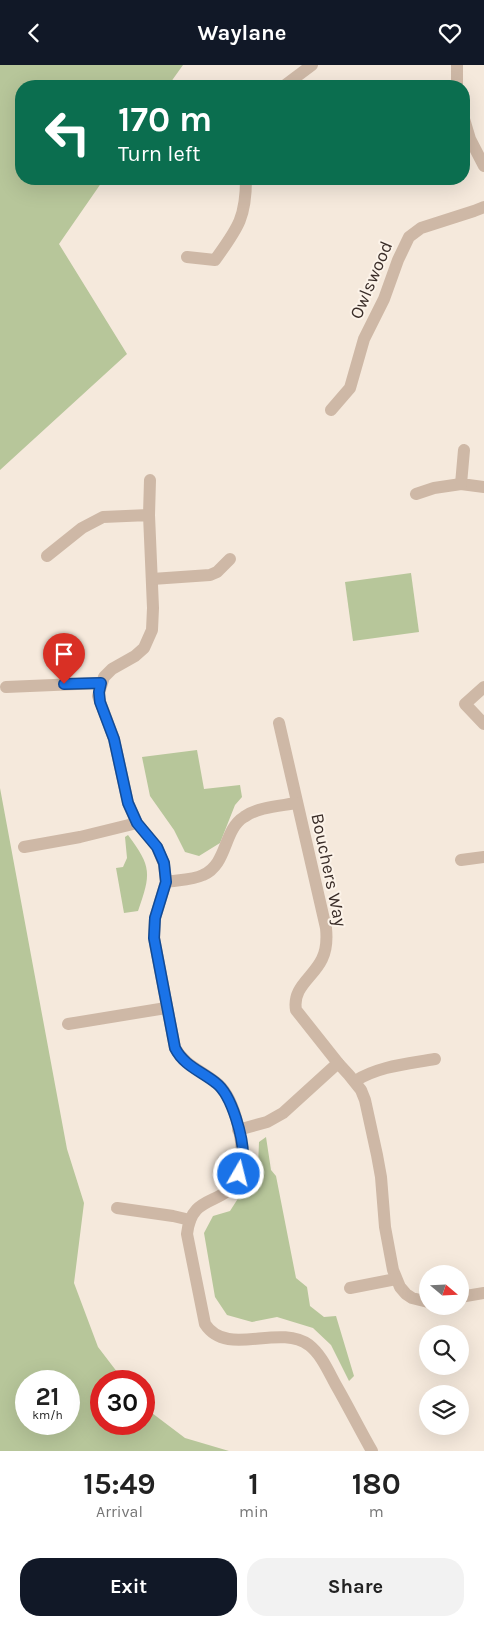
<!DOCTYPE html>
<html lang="en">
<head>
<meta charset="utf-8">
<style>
  body { margin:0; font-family:Karla,sans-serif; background:#f2f2f2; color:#222; height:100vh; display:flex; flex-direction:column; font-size:19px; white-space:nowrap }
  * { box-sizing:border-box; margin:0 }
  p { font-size:16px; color:#767676 }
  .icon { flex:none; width:28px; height:28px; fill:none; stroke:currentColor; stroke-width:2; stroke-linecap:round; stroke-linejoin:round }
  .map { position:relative; height:1386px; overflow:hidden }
  .details { display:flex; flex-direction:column; background:#fff; flex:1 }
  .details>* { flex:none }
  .banner { position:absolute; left:15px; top:15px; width:455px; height:105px; border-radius:20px; box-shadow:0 5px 20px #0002; background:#0b6e4f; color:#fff; overflow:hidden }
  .needle { width:32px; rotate:109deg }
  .buttons { position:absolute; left:419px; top:1200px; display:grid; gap:10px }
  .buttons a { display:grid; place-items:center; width:50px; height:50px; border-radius:50%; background:#fff; box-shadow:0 5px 20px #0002; font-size:25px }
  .speed { position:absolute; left:15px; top:1305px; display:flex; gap:10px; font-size:25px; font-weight:700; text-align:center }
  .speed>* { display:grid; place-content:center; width:65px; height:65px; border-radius:50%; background:#fff; box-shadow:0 5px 20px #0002; line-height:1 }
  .speed small { font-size:12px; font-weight:400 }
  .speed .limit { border:8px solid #d22; background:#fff; color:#111 }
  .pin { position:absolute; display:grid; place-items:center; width:42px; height:42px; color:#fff; margin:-51px -21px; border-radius:50% 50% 50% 0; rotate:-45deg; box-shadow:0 0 5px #0007 }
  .pin .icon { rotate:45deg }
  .me { position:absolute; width:55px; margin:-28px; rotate:8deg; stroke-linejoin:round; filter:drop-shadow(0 0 4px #0008) }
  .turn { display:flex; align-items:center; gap:18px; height:105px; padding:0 20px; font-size:22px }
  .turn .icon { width:65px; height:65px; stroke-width:2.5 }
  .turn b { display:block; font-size:35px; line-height:42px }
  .eta { display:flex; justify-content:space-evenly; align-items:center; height:85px; text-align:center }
  .eta b { font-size:30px; font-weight:700; line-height:35px }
  .button { display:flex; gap:10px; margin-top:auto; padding:10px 20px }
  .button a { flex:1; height:58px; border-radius:20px; background:#111827; color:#fff; font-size:20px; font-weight:700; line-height:58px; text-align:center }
  .button a+a { background:#f2f2f2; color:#222 }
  header { display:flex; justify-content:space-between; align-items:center; height:65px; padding:0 20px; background:#111827; color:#fff; font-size:22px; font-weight:700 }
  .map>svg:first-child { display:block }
  .green { fill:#b7c69a; fill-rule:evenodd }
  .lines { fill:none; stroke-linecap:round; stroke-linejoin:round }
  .minor { stroke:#ceb8a6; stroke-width:12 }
  .route-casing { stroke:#114b97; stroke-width:12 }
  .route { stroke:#1a73e8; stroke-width:9 }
  .labels { text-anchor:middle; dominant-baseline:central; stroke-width:4; stroke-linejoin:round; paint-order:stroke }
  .street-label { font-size:18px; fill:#3a2d28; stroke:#fcf3e9 }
</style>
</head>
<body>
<header><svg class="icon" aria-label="back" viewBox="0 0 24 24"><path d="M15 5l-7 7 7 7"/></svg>Waylane<svg class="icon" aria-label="heart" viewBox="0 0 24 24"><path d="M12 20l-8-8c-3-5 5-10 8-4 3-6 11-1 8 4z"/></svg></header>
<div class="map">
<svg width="484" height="1386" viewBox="0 0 484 1386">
  <rect width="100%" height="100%" fill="#f5e9dc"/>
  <!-- green -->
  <g class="green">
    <path d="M0 0H183L168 21H21V114H104L59 179 127 289 0 405Z"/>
    <path d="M411 508 419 567 353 576 345 517Z"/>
    <path d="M197 685 204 724 240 720 242 732 235 740 220 778 199 791 185 787 174 765 150 731 142 692Z"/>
    <path d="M0 723 67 1084 84 1138 74 1218 98 1282 124 1316H101V1359H144V1342L185 1373 229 1386H0ZM69 1316V1359H26V1316Z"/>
    <path d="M128 770C152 802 151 809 138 846L124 848 116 803 123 802 127 793 125 772Z"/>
    <path d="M266 1072 271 1105 276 1111 296 1213 307 1222 310 1241 324 1252 336 1251 354 1311 349 1316 331 1280 313 1263 277 1252 252 1257 227 1250 215 1232 204 1168 213 1151 230 1146 258 1102 259 1077Z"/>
  </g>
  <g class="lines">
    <!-- minor -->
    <g class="minor">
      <path d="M284 21 312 0"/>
      <path d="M457 21V0"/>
      <path d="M464 54 470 74 484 101"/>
      <path d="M187 192 215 195C237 164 246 154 246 114"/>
      <path d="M331 345 350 323 364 274 384 234 398 195 409 172 421 163 474 146 484 142"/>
      <path d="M464 385 461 419 484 422"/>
      <path d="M416 429 434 423 461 419"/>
      <path d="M149 450 150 415"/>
      <path d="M47 491 82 463 103 452 149 450 153 543 152 565 144 583 135 591 112 604 104 612 98 631 114 674 128 738 137 758 157 782 164 799 166 817 155 853 154 873 175 983C185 1001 203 1006 218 1019 236 1035 247 1086 239 1109 226 1144 192 1125 187 1169L205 1259C227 1293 278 1258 309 1280 322 1290 329 1308 337 1322 349 1343 360 1365 372 1386"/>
      <path d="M152 514 210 510 217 507 230 494"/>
      <path d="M6 622 101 618"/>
      <path d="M484 622 465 639 484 659"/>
      <path d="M279 658 326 863C327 873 327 884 322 894 313 913 292 922 296 945L338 998 349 1010 361 1025 365 1035 377 1090 381 1112 385 1162 393 1205 400 1222 406 1229 412 1233 428 1237"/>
      <path d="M24 782 80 772 137 758"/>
      <path d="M461 795 484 792"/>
      <path d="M166 817C177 815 193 815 203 810 228 799 223 765 244 752 258 742 280 741 296 738"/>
      <path d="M68 959 166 943"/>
      <path d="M355 1016C379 1001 407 999 435 994"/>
      <path d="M238 1065 267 1057 283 1048 338 998"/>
      <path d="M117 1143 173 1151 190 1155"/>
      <path d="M350 1223 396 1214"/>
      <path d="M460 1232 484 1228"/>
    </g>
  </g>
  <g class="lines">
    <defs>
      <path id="route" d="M64 619 101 618 99 627 100 637 114 674 128 738 137 758 157 782 164 798 166 817 155 853 154 873 175 983C184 1001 201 1006 216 1018 232 1030 244 1074 243 1094 242 1099 240 1104 239 1109"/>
    </defs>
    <!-- route casing -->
    <use href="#route" class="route-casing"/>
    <!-- route -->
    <use href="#route" class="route"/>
  </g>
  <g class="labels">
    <!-- street labels -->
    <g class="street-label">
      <text transform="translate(371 215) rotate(-67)">Owlswood</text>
      <text transform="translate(329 805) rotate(78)">Bouchers Way</text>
    </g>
  </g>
</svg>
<div class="buttons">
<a><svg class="needle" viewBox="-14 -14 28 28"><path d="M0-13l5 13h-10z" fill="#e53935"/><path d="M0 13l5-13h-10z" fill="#767676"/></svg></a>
<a><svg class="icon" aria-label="search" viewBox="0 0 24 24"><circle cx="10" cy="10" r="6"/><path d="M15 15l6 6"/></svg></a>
<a><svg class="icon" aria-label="layers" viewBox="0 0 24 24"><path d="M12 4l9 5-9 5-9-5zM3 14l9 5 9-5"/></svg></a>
</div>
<div class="speed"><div>21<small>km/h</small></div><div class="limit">30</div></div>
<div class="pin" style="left:64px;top:619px;background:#d93025"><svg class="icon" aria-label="arrive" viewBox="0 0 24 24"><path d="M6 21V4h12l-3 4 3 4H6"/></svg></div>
<svg class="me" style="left:239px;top:1109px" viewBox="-20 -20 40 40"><circle r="17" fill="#1a73e8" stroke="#fff" stroke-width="3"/><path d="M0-11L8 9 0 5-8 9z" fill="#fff"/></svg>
<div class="banner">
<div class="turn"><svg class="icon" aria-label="left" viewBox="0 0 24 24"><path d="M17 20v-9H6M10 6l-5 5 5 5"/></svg><div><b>170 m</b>Turn left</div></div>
</div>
</div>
<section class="details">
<div class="eta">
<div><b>15:49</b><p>Arrival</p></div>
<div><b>1</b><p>min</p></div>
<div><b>180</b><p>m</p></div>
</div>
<div class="button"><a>Exit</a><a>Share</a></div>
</section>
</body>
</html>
